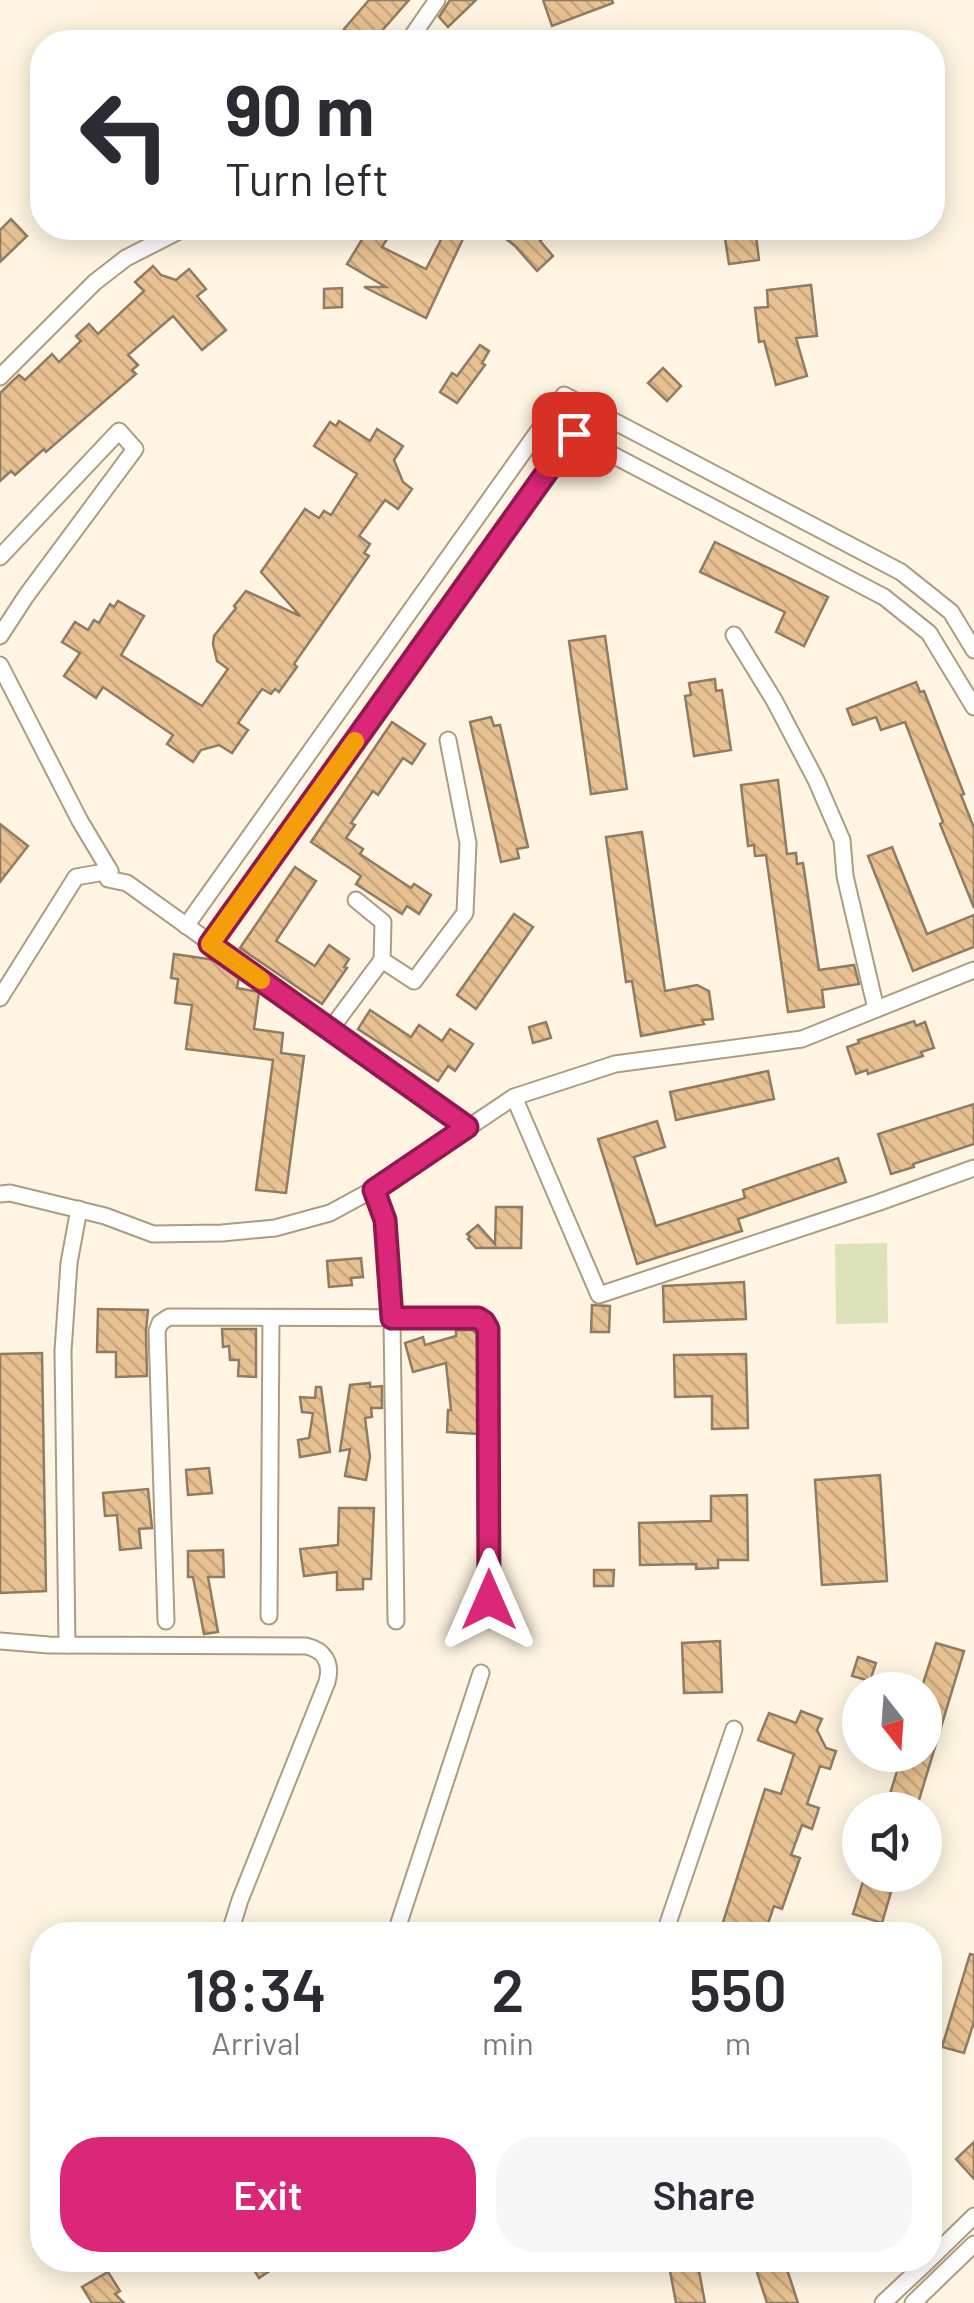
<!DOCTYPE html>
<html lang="en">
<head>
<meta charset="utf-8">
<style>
  body { margin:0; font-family:Barlow,sans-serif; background:#f7f7f7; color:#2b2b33; height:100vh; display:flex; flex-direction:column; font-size:38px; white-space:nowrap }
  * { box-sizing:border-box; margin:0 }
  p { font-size:32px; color:#7c7c81 }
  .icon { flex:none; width:55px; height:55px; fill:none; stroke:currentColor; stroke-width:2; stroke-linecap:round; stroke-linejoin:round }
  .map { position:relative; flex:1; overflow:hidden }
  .panel { position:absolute; left:30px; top:1922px; width:912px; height:350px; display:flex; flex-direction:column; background:#fff; border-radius:40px; box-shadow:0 5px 25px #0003 }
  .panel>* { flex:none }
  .banner { position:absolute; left:30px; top:30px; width:915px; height:210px; border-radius:40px; box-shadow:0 5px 25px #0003; background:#fff; color:#2b2b33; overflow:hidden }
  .needle { width:65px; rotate:163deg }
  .controls { position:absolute; left:842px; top:1672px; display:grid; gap:20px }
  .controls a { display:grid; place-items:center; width:100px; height:100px; border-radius:50%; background:#fff; box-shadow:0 5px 25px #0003; font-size:50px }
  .pin { position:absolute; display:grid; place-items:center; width:85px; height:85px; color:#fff; margin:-42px; border-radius:20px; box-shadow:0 5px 15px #0006 }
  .me { position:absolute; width:110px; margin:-55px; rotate:0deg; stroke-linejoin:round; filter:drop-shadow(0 0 8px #0008) }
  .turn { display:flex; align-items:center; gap:35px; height:210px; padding:0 30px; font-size:45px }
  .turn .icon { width:130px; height:130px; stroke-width:2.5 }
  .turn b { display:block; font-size:70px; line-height:85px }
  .eta { display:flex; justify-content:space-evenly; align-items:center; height:170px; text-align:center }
  .eta b { font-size:60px; font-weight:600; line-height:70px }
  .button { display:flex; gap:20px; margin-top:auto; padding:20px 30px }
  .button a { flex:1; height:115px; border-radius:40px; background:#db2777; color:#fff; font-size:40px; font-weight:600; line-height:115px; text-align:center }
  .button a+a { background:#f7f7f7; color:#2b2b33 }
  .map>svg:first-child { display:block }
  .green { fill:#dce2b9 }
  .building { fill:url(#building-back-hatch); stroke:#917c63; stroke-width:2.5 }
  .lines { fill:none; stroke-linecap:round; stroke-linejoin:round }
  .minor-casing { stroke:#ad9d80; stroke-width:19 }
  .minor { stroke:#fff; stroke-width:15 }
  .route-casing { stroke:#8e194d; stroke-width:25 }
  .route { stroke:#db2777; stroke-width:18 }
  .slow { stroke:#f59e0b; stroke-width:18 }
</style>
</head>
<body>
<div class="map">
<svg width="974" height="2303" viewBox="0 0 974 2303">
  <defs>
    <pattern id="building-back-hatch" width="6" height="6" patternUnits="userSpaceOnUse" patternTransform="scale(2.5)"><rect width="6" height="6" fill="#e7c191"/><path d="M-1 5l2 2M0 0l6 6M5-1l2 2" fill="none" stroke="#c6a57c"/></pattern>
  </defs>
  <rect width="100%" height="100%" fill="#fff5e2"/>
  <!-- green -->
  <path class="green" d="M887 1243 888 1323 836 1324 835 1244Z"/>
  <!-- building -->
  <g class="building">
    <path d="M369 0H409L372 42H360L344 29Z"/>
    <path d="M450 0H476L448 27 439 17Z"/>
    <path d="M543 0H612L613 3 552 26Z"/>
    <path d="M11 219 27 236 0 262V230Z"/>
    <path d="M369 228H394L382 247 426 269 447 228H468L426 318 364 287H386L347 264Z"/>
    <path d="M492 228H556L540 241 553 256 537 271 515 246Z"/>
    <path d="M755 228 759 260 729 264 724 232Z"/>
    <path d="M153 266 161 275 176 280 189 269 206 289 197 296 226 330 202 350 173 316 128 355 138 365 132 370 136 374 46 452 44 449 15 475 11 471 0 481V393L19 375 25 380 52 354 59 362 81 341 76 336 89 324 98 334 144 291 135 282Z"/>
    <path d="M811 285 817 336 796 338 807 376 776 385 764 341 759 342 755 308 768 307 767 290Z"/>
    <path d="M342 288V307L324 308V289Z"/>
    <path d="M480 345 489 351 482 363 485 365 457 403 440 392 452 373 457 376Z"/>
    <path d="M663 368 681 386 667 401 648 383Z"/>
    <path d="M339 421 370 441 377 429 403 446 394 460 403 482 412 489 398 509 385 500 359 536 370 544 364 553 369 556 294 664 297 667 279 692 275 689 271 694 262 689 238 723 248 730 232 753 219 745 201 750 193 762 167 744 173 735 103 687 96 698 64 676 80 653 62 642 75 622 88 630 94 620 99 623 110 604 114 607 118 601 144 616 121 655 202 706 228 669 217 661 213 644 214 636 236 608 234 606 246 591 300 616 261 572 305 509 319 518 324 511 331 515 357 474 314 446 330 422 336 426Z"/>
    <path d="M715 542 828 597 804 646 776 632 785 612 700 572Z"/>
    <path d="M605 636 627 789 591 794 569 641Z"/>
    <path d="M715 679 716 691 722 690 731 750 694 756 685 696 691 695 689 683Z"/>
    <path d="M916 682 920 692 924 691 964 794 961 795 974 828V908L940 824 943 822 905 722 881 730 876 717 853 725 847 709Z"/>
    <path d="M491 717 494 726 500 725 528 847 517 849 519 858 501 862 470 722Z"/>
    <path d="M392 722 425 744 412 764 403 758 378 795 373 791 351 823 355 825 346 838 363 849 360 854 411 888 414 884 431 895 419 914 407 906 402 914 356 884 361 876 311 842Z"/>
    <path d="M778 780 787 854 796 853 797 864 803 863 819 970 854 965 859 984 822 990 824 1007 788 1012 766 855 755 856 754 845 748 846 741 785Z"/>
    <path d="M0 824 28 846 0 882Z"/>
    <path d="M642 832 665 991 697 985 709 991 713 1019 702 1020 704 1024 641 1036 632 981 626 982 606 837Z"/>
    <path d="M892 847 927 934 974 915V947L913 971 868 856Z"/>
    <path d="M295 867 316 881 276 941 315 966 329 945 349 959 344 967 347 968 322 1004 240 948Z"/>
    <path d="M514 914 533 927 476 1009 457 995Z"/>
    <path d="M174 954 215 960 239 977 237 988 259 992 254 1029 283 1033 281 1053 304 1056 286 1193 256 1190 273 1060 186 1049 192 1005 175 1003 178 979 171 978Z"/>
    <path d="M370 1010 411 1037 419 1025 442 1041 450 1029 473 1044 455 1071 448 1066 438 1081 358 1029Z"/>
    <path d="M914 1021 916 1026 925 1022 934 1048 921 1052 923 1056 868 1074 867 1070 856 1074 847 1047 859 1043 858 1040Z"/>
    <path d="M546 1022 551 1038 533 1043 529 1027Z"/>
    <path d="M768 1071 774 1099 676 1120 670 1092Z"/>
    <path d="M974 1104V1144L913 1164 914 1167 891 1174 878 1134Z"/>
    <path d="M657 1121 665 1147 634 1157 656 1226 745 1198 743 1190 838 1158 846 1182 738 1219 742 1231 637 1264 598 1139Z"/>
    <path d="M496 1207H522L521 1248H476L468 1239 470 1237 467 1234 478 1225 495 1244Z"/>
    <path d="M361 1258 363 1277 351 1278 352 1285 329 1287 327 1261Z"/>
    <path d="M744 1282 746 1319 664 1322 663 1286Z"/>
    <path d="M592 1305 610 1306 609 1332H591Z"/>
    <path d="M98 1309 148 1310 146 1331 147 1376 116 1377V1352H97Z"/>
    <path d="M222 1329H256V1377L238 1376 239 1360H230L229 1346 223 1347Z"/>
    <path d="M456 1330H472L477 1334 478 1434 447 1432 448 1410H451L446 1363 413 1372 405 1343 423 1337 425 1345 456 1336Z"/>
    <path d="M42 1353 46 1591 0 1593V1354Z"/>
    <path d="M746 1354 748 1428 712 1429V1396L675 1397 674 1355Z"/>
    <path d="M370 1383V1387L382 1386V1408H371L372 1417 365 1418 370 1457 366 1480 345 1476 350 1449 340 1451 350 1385Z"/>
    <path d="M316 1387H321L330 1452 300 1457 298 1440 309 1438 313 1413 302 1412 300 1397 315 1398Z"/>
    <path d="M209 1468 212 1493 188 1495 186 1470Z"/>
    <path d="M880 1475 887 1581 822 1585 815 1480Z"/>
    <path d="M148 1489 152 1528 139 1529 141 1548 120 1550 117 1515 105 1516 103 1493Z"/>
    <path d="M747 1495 748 1560H718V1568L696 1569V1564L640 1565 639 1523 711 1521V1496Z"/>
    <path d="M339 1508H374L371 1579H363V1589L337 1590V1572L304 1576 300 1549 338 1545Z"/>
    <path d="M223 1550 224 1577H208L218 1632 204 1634 193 1577H188V1551Z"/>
    <path d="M594 1570H614L613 1586H594Z"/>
    <path d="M720 1641 722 1692 684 1693 682 1643Z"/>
    <path d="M936 1643 964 1651 916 1810H885L902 1755H925V1690H921Z"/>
    <path d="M858 1657 876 1663 870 1681 852 1676Z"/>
    <path d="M801 1711 822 1719 817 1730 826 1748 836 1751 830 1769 820 1766 807 1804 819 1808 812 1829 802 1825 791 1855 800 1858 782 1909 774 1906 764 1935H719L765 1789 781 1794 794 1754 758 1740 769 1713 796 1723Z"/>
    <path d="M865 1875H896L882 1923 853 1914Z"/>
    <path d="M970 1954 974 1955V2022L964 2053 942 2047Z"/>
    <path d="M974 2142V2179L956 2159Z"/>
    <path d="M248 2260H286L259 2278Z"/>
    <path d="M668 2260H697L705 2303H676Z"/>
    <path d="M753 2260H784L798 2303H767Z"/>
    <path d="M108 2272 120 2291 115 2294 124 2303H92L82 2287Z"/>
  </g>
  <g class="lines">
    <defs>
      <g id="minor">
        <path d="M408 42 437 0"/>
        <path d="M0 377 95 282 126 258 185 228"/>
        <path d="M546 420 884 597 929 633 974 707"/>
        <path d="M0 557 119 431 135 449 26 596 0 636"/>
        <path d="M734 635 774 700 816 780 842 840 845 876 876 1009"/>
        <path d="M0 665 80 821 110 871"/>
        <path d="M356 900 383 922 382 960"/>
        <path d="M186 926 564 395 901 572 951 612 974 650"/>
        <path d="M210 944 591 410"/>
        <path d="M0 998 76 877 110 871 108 879 127 883 467 1127"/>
        <path d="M330 1030 382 960 414 981 465 913 468 843 448 740"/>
        <path d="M514 1097 599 1295 877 1203 974 1168"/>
        <path d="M374 1190 385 1220 392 1318 396 1621"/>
        <path d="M0 1194 10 1193 105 1216 153 1234 222 1233 275 1228 330 1213 387 1182 514 1097 615 1064 802 1039 974 970"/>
        <path d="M269 1616 271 1318"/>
        <path d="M166 1621 157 1331 160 1323 169 1317 470 1318C482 1319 488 1325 489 1337V1600"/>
        <path d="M0 1641 49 1645 306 1646C325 1650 332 1664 327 1682L240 1900 229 1935"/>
        <path d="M67 1645 63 1351 69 1263 79 1209"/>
        <path d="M395 1935 481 1673"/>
        <path d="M664 1935 734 1729"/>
        <path d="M930 2259 974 2216"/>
        <path d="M883 2303 929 2260"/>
        <path d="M913 2303 974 2244"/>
      </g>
    </defs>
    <!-- minor casing -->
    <use href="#minor" class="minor-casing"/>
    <!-- minor -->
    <use href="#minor" class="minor"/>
  </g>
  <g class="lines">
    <defs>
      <path id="route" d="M489 1600 488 1329 484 1322 478 1318H392L385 1220 374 1190 467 1127 210 944 574 434"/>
    </defs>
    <!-- route casing -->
    <use href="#route" class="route-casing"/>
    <!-- route -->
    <use href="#route" class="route"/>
    <!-- slow -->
    <path class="slow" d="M261 980 210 944 355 741"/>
  </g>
</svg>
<div class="controls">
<a><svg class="needle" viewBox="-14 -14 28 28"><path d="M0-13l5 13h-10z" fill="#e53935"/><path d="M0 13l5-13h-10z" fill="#7c7c81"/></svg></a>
<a><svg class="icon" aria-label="sound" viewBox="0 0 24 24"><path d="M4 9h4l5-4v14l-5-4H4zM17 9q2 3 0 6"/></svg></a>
</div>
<div class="pin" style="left:574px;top:434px;background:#d93025"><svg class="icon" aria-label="arrive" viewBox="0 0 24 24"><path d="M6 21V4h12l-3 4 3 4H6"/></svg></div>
<svg class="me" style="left:489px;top:1600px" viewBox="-20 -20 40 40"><path d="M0-17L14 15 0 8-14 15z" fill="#db2777" stroke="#fff" stroke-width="4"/></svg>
<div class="banner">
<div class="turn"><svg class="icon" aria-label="left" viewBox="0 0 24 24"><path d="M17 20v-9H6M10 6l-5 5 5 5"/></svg><div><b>90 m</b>Turn left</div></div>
</div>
<section class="panel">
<div class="eta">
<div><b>18:34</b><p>Arrival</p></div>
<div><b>2</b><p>min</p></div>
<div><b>550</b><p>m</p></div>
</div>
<div class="button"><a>Exit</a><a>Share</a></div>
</section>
</div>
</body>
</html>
